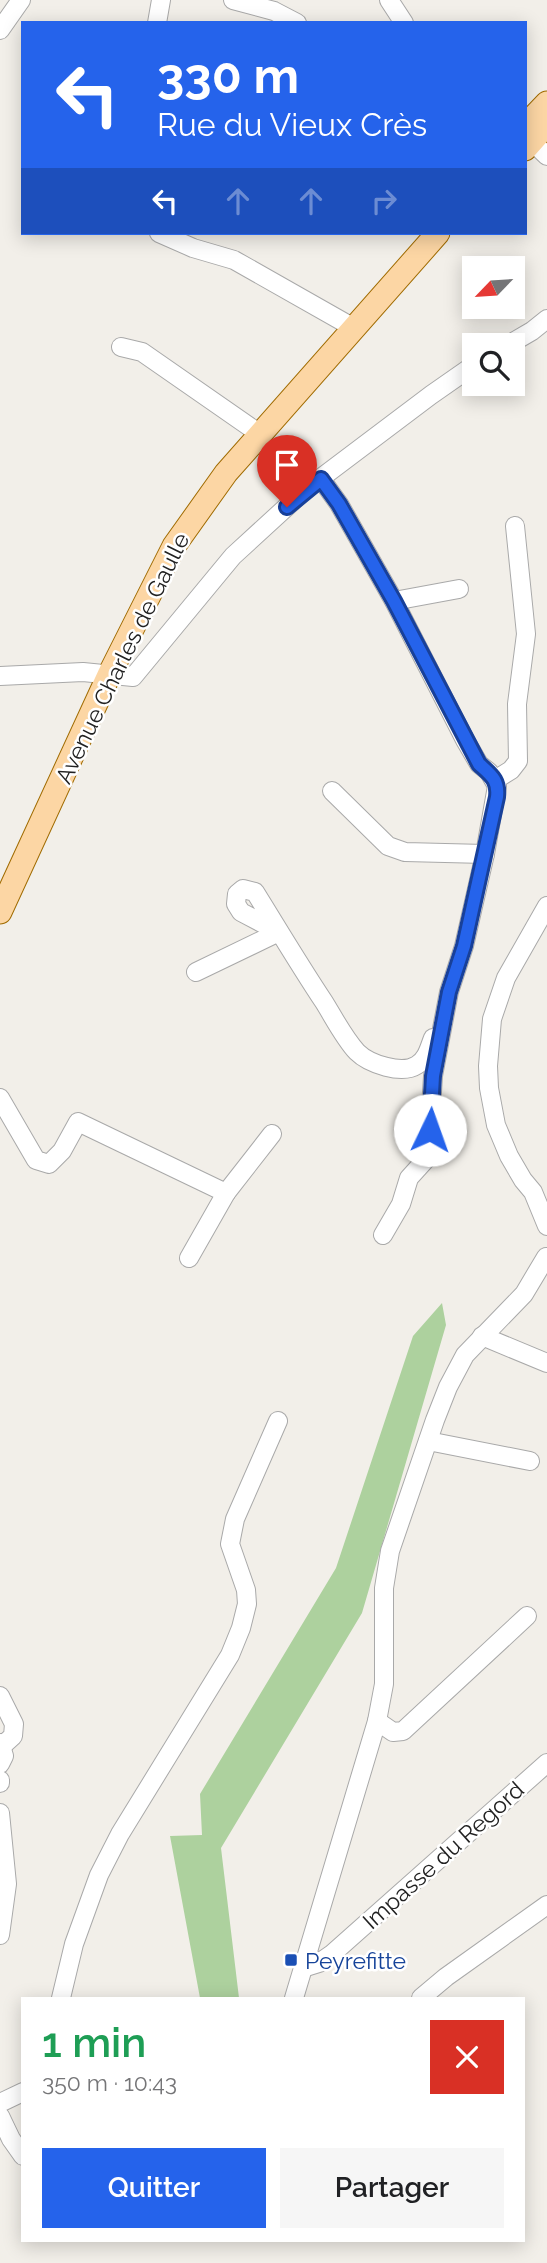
<!DOCTYPE html>
<html lang="fr">
<head>
<meta charset="utf-8">
<style>
  body { margin:0; font-family:Raleway,sans-serif; background:#f6f6f6; color:#202124; height:100vh; display:flex; flex-direction:column; font-size:26px; white-space:nowrap }
  * { box-sizing:border-box; margin:0 }
  p { font-size:23px; color:#757577 }
  .icon { flex:none; width:38px; height:38px; fill:none; stroke:currentColor; stroke-width:2; stroke-linecap:round; stroke-linejoin:round }
  .map { position:relative; flex:1; overflow:hidden }
  .drawer { position:absolute; left:21px; top:1997px; width:504px; height:245px; display:flex; flex-direction:column; background:#fff; border-radius:0px; box-shadow:0 4px 18px #0003 }
  .drawer>* { flex:none }
  .banner { position:absolute; left:21px; top:21px; width:506px; height:214px; border-radius:0px; box-shadow:0 4px 18px #0003; background:#2563eb; color:#fff; overflow:hidden }
  .needle { width:46px; rotate:245deg }
  .buttons { position:absolute; left:462px; top:256px; display:grid; gap:14px }
  .buttons a { display:grid; place-items:center; width:63px; height:63px; border-radius:0px; background:#fff; box-shadow:0 4px 18px #0003; font-size:35px }
  .pin { position:absolute; display:grid; place-items:center; width:60px; height:60px; color:#fff; margin:-72px -30px; border-radius:50% 50% 50% 0; rotate:-45deg; box-shadow:0 0 7px #0007 }
  .pin .icon { rotate:45deg }
  .me { position:absolute; width:77px; margin:-38px; rotate:3deg; stroke-linejoin:round; filter:drop-shadow(0 0 5px #0008) }
  .turn { display:flex; align-items:center; gap:24px; height:147px; padding:0 21px; font-size:32px }
  .turn .icon { width:91px; height:91px; stroke-width:2.5 }
  .turn b { display:block; font-size:49px; line-height:60px }
  .lanes { display:flex; align-items:center; height:66px; padding:0 21px; background:#0003; justify-content:center; gap:35px; direction:ltr }
  .lanes .off { opacity:.35 }
  .round { display:grid; place-items:center; flex:none; width:74px; height:74px; border-radius:0px; background:#f6f6f6 }
  .headline { display:flex; align-items:center; justify-content:space-between; height:119px; padding:0 21px }
  h1 { font-size:42px; font-weight:600; line-height:52px; color:#1e9e55 }
  .cta { display:flex; gap:14px; margin-top:auto; padding:14px 21px }
  .cta a { flex:1; height:80px; border-radius:0px; background:#2563eb; color:#fff; font-size:28px; font-weight:600; line-height:80px; text-align:center }
  .cta a+a { background:#f6f6f6; color:#202124 }
  .map>svg:first-child { display:block }
  .forest { fill:#add19e }
  .lines { fill:none; stroke-linecap:round; stroke-linejoin:round }
  .minor-casing { stroke:#a9a9a9; stroke-width:20 }
  .major-casing { stroke:#a06b00; stroke-width:25 }
  .minor { stroke:#fff; stroke-width:18 }
  .major { stroke:#fcd6a4; stroke-width:23 }
  .route-casing { stroke:#184099; stroke-width:18 }
  .route { stroke:#2563eb; stroke-width:12 }
  .transit-dot { fill:#1a4fb4; stroke:#fff; stroke-width:2.5 }
  .labels { text-anchor:middle; dominant-baseline:central; stroke-width:5; stroke-linejoin:round; paint-order:stroke }
  .street-label { font-size:23px; fill:#222; stroke:#fff }
  .transit-label { font-size:23px; fill:#164399; stroke:#fff; text-anchor:start }
</style>
</head>
<body>
<div class="map">
<svg width="547" height="2263" viewBox="0 0 547 2263">
  <rect width="100%" height="100%" fill="#f2efe9"/>
  <!-- forest -->
  <path class="forest" d="M442 1303 446 1325 362 1613 221 1848 239 1998H200L170 1836 202 1835 200 1794 336 1568 413 1336Z"/>
  <g class="lines">
    <defs>
      <g id="minor">
        <path d="M233 0 274 11 297 23"/>
        <path d="M389 0 404 23"/>
        <path d="M157 23 161 0"/>
        <path d="M0 30 21 0"/>
        <path d="M525 135 547 156"/>
        <path d="M159 233 193 248 234 260 354 328"/>
        <path d="M508 345 532 331 547 319"/>
        <path d="M121 347 142 352 260 434"/>
        <path d="M321 479 339 504 394 601 465 740 479 764 489 772 497 786 485 854 464 946 449 992 433 1076 428 1157 409 1178 401 1204 383 1235"/>
        <path d="M394 601 459 589"/>
        <path d="M0 676 83 672 133 677 233 556 305 490 431 395 474 365"/>
        <path d="M495 780 511 770 518 761 517 704 526 634 515 526"/>
        <path d="M332 791 388 846 405 852 485 854"/>
        <path d="M547 906 506 978 492 1019 488 1066 489 1088 496 1125 509 1156 523 1180 533 1192 547 1226"/>
        <path d="M279 932 241 912 236 904 237 894 243 889 255 892C278 929 300 966 324 1002 334 1018 344 1038 357 1052 369 1064 402 1075 417 1065 427 1059 429 1048 433 1038"/>
        <path d="M196 972 279 932"/>
        <path d="M0 1098 36 1160 49 1164 62 1151 78 1122 226 1193 189 1258"/>
        <path d="M226 1193 272 1134"/>
        <path d="M482 1336 547 1363"/>
        <path d="M428 1441 530 1461"/>
        <path d="M0 1696 14 1724 13 1736 2 1746"/>
        <path d="M377 1721 393 1732 403 1731 527 1616"/>
        <path d="M0 1743 4 1756 0 1764"/>
        <path d="M0 1780V1783"/>
        <path d="M0 1813 7 1884 0 1935"/>
        <path d="M303 1968 319 1963 332 1954 547 1763"/>
        <path d="M61 1998 74 1944 99 1875 120 1834 230 1655 241 1628 247 1604 246 1590 230 1544 235 1519 278 1421"/>
        <path d="M294 1998 377 1721 384 1684V1588L390 1551 435 1420 448 1387 465 1355 524 1294 546 1257"/>
        <path d="M421 1998 446 1977 547 1905"/>
        <path d="M0 2103 23 2092"/>
        <path d="M0 2116 11 2139 23 2156"/>
      </g>
      <g id="major">
        <path d="M525 126 547 103"/>
        <path d="M525 149 547 124"/>
        <path d="M0 912 109 675 174 546 226 473 438 233"/>
      </g>
    </defs>
    <!-- minor casing -->
    <use href="#minor" class="minor-casing"/>
    <!-- major casing -->
    <use href="#major" class="major-casing"/>
    <!-- minor -->
    <use href="#minor" class="minor"/>
    <!-- major -->
    <use href="#major" class="major"/>
  </g>
  <g class="lines">
    <defs>
      <path id="route" d="M287 507 321 479 339 504 394 601 479 764C491 775 499 780 497 797L464 946 449 992 433 1076 430 1130"/>
    </defs>
    <!-- route casing -->
    <use href="#route" class="route-casing"/>
    <!-- route -->
    <use href="#route" class="route"/>
  </g>
  <!-- markers -->
  <rect class="transit-dot" x="284" y="1953" width="14" height="14" rx="3.5"/>
  <g class="labels">
    <!-- street labels -->
    <g class="street-label">
      <text transform="translate(122 658) rotate(-64)">Avenue Charles de Gaulle</text>
      <text transform="translate(443 1855) rotate(-42)">Impasse du Regord</text>
    </g>
    <!-- transit labels -->
    <g class="transit-label">
      <text x="305" y="1960">Peyrefitte</text>
    </g>
  </g>
</svg>
<div class="buttons">
<a><svg class="needle" viewBox="-14 -14 28 28"><path d="M0-13l5 13h-10z" fill="#e53935"/><path d="M0 13l5-13h-10z" fill="#757577"/></svg></a>
<a><svg class="icon" aria-label="search" viewBox="0 0 24 24"><circle cx="10" cy="10" r="6"/><path d="M15 15l6 6"/></svg></a>
</div>
<div class="pin" style="left:287px;top:507px;background:#d93025"><svg class="icon" aria-label="arrive" viewBox="0 0 24 24"><path d="M6 21V4h12l-3 4 3 4H6"/></svg></div>
<svg class="me" style="left:430px;top:1130px" viewBox="-20 -20 40 40"><circle r="19" fill="#fff"/><path d="M0-13L10 11 0 6-10 11z" fill="#2563eb"/></svg>
<div class="banner">
<div class="turn"><svg class="icon" aria-label="left" viewBox="0 0 24 24"><path d="M17 20v-9H6M10 6l-5 5 5 5"/></svg><div><b>330 m</b>Rue du Vieux Crès</div></div>
<div class="lanes"><svg class="icon" aria-label="left" viewBox="0 0 24 24"><path d="M17 20v-9H6M10 6l-5 5 5 5"/></svg><svg class="icon off" aria-label="ahead" viewBox="0 0 24 24"><path d="M12 20V5M6 11l6-6 6 6"/></svg><svg class="icon off" aria-label="ahead" viewBox="0 0 24 24"><path d="M12 20V5M6 11l6-6 6 6"/></svg><svg class="icon off" aria-label="right" viewBox="0 0 24 24"><path d="M7 20v-9h11M14 6l5 5-5 5"/></svg></div>
</div>
<section class="drawer">
<div class="headline"><div><h1>1 min</h1><p>350 m · 10:43</p></div><a class="round" style="background:#d93025;color:#fff"><svg class="icon" aria-label="close" viewBox="0 0 24 24"><path d="M6 6l12 12M18 6L6 18"/></svg></a></div>
<div class="cta"><a>Quitter</a><a>Partager</a></div>
</section>
</div>
</body>
</html>
